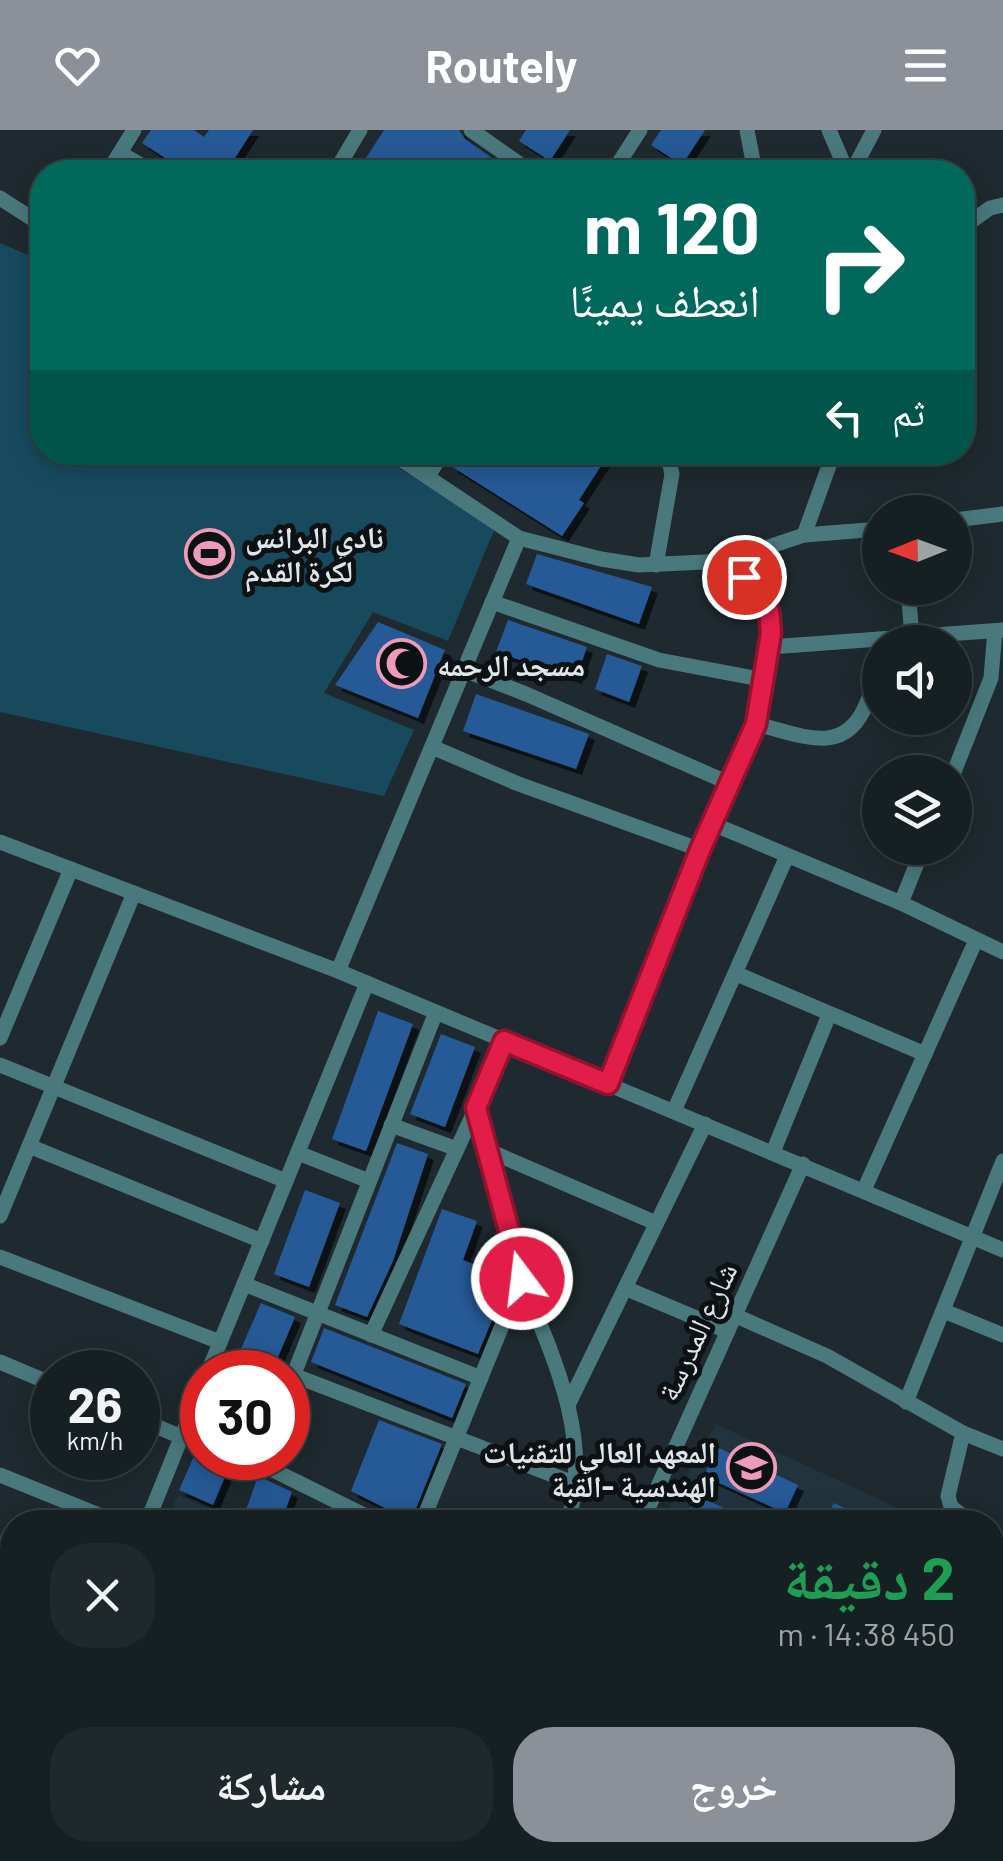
<!DOCTYPE html>
<html lang="ar">
<head>
<meta charset="utf-8">
<style>
  body { margin:0; font-family:Barlow,"Noto Naskh Arabic",sans-serif; background:#1f282b; color:#f1f3f6; direction:rtl; height:100vh; display:flex; flex-direction:column; font-size:38px; white-space:nowrap }
  * { box-sizing:border-box; margin:0 }
  p { font-size:32px; color:#9ea3a6 }
  .icon { flex:none; width:55px; height:55px; fill:none; stroke:currentColor; stroke-width:2; stroke-linecap:round; stroke-linejoin:round }
  .map { position:relative; flex:1; overflow:hidden; direction:ltr }
  .sheet { position:absolute; left:0px; top:1380px; width:1005px; height:352px; display:flex; flex-direction:column; background:#162023; border-radius:40px 40px 0 0; box-shadow:0 5px 25px #0003,0 0 0 2px #353e41; direction:rtl }
  .sheet>* { flex:none }
  .guide { position:absolute; left:30px; top:30px; width:945px; height:305px; border-radius:40px; box-shadow:0 5px 25px #0003,0 0 0 2px #353e41; direction:rtl; background:#00695c; color:#fff; overflow:hidden }
  .needle { width:65px; rotate:269deg }
  .buttons { position:absolute; left:862px; top:365px; display:grid; gap:20px }
  .buttons a { display:grid; place-items:center; width:110px; height:110px; border-radius:50%; background:#162023; box-shadow:0 5px 25px #0003,0 0 0 2px #353e41; font-size:50px }
  .speed { position:absolute; left:30px; top:1220px; display:flex; gap:20px; font-size:50px; font-weight:700; text-align:center }
  .speed>* { display:grid; place-content:center; width:130px; height:130px; border-radius:50%; background:#162023; box-shadow:0 5px 25px #0003,0 0 0 2px #353e41; line-height:1 }
  .speed small { font-size:25px; font-weight:400 }
  .speed .limit { border:15px solid #d22; background:#fff; color:#111 }
  .pin { position:absolute; display:grid; place-items:center; width:85px; height:85px; color:#fff; margin:-42px; border:5px solid #fff; border-radius:50%; box-shadow:0 2px 10px #0007 }
  .me { position:absolute; width:110px; margin:-55px; rotate:345deg; stroke-linejoin:round; filter:drop-shadow(0 0 8px #0008) }
  .turn { display:flex; align-items:center; gap:35px; height:210px; padding:0 50px; font-size:45px }
  .turn .icon { width:130px; height:130px; stroke-width:2.5 }
  .turn b { display:block; font-size:70px; line-height:85px }
  .then { display:flex; align-items:center; height:95px; padding:0 50px; background:#0003; gap:20px; font-size:38px }
  .round { display:grid; place-items:center; flex:none; width:105px; height:105px; border-radius:40px; background:#1f282b }
  .overview { display:flex; align-items:center; justify-content:space-between; height:170px; padding:0 50px }
  h1 { font-size:60px; font-weight:700; line-height:75px; color:#1e9e55 }
  .cta { display:flex; gap:20px; margin-top:auto; padding:20px 50px }
  .cta a { flex:1; height:115px; border-radius:40px; background:#8c9099; color:#fff; font-size:40px; font-weight:700; line-height:115px; text-align:center }
  .cta a+a { background:#1f282b; color:#f1f3f6 }
  header { display:flex; justify-content:space-between; align-items:center; height:130px; padding:0 50px; background:#8c9099; color:#fff; font-size:45px; font-weight:700 }
  .map>svg:first-child { display:block }
  .built { fill:#21343d }
  .green { fill:#184a5e }
  .building { fill:#275a97; filter:url(#shadow) }
  .lines { fill:none; stroke-linecap:round; stroke-linejoin:round }
  .minor { stroke:#4a797d; stroke-width:15 }
  .route-casing { stroke:#92132f; stroke-width:25 }
  .route { stroke:#e11d48; stroke-width:18 }
  .labels { text-anchor:middle; dominant-baseline:central; stroke-width:10; stroke-linejoin:round; paint-order:stroke }
  .poi-label { font-size:30px; font-weight:bold; fill:#dfe6ea; stroke:#0c1114; text-anchor:start }
  .street-label { font-size:30px; fill:#dfe6ea; stroke:#0c1114 }
</style>
</head>
<body>
<header><svg class="icon" aria-label="menu" viewBox="0 0 24 24"><path d="M4 6h16M4 12h16M4 18h16"/></svg>Routely<svg class="icon" aria-label="heart" viewBox="0 0 24 24"><path d="M12 20l-8-8c-3-5 5-10 8-4 3-6 11-1 8 4z"/></svg></header>
<div class="map">
<svg width="1003" height="1731" viewBox="0 0 1003 1731">
  <defs>
    <filter id="shadow"><feDropShadow dx="6" dy="6" stdDeviation="0" flood-color="#0009"/></filter>
  </defs>
  <rect width="100%" height="100%" fill="#1e2a2f"/>
  <!-- built -->
  <g class="built">
    <path d="M716 1294 909 1383 904 1392H660Z"/>
    <path d="M178 1365 240 1392H166Z"/>
  </g>
  <!-- green -->
  <path class="green" d="M0 113 42 131V322L375 323 495 398 448 511 373 482 324 563 414 600 384 666 0 582Z"/>
  <!-- building -->
  <g class="building">
    <path d="M151 0H194L204 7 209 0H253L226 42H191L173 33 142 13Z"/>
    <path d="M384 0H459L465 9 512 42H375L362 34Z"/>
    <path d="M526 0H570L550 31 519 11Z"/>
    <path d="M661 0H705L682 35 651 15Z"/>
    <path d="M459 322H590L604 331 579 370 584 373 562 406 451 336Z"/>
    <path d="M537 424 652 457 639 494 526 454Z"/>
    <path d="M508 490 587 517 576 548 496 522Z"/>
    <path d="M378 492 445 520 418 588 335 555Z"/>
    <path d="M607 524 642 536 629 572 595 559Z"/>
    <path d="M476 564 589 604 576 639 463 601Z"/>
    <path d="M378 881 413 894 366 1021 332 1009Z"/>
    <path d="M441 904 475 917 445 997 410 984Z"/>
    <path d="M397 1013 428 1024 393 1131 367 1187 335 1175Z"/>
    <path d="M305 1060 340 1073 309 1157 274 1144Z"/>
    <path d="M442 1079 477 1091 463 1130 509 1148 478 1224 399 1194Z"/>
    <path d="M261 1173 295 1187 278 1227 271 1242H231Z"/>
    <path d="M324 1198 466 1254 452 1288 311 1232Z"/>
    <path d="M379 1290 442 1314 411 1391 351 1361Z"/>
    <path d="M717 1317 798 1355 785 1383 704 1346Z"/>
    <path d="M195 1324 202 1328H233L213 1375 179 1360Z"/>
    <path d="M258 1346 292 1362 281 1392 245 1383Z"/>
    <path d="M696 1365 726 1379 723 1385 741 1392H684Z"/>
    <path d="M834 1373 875 1392H824Z"/>
  </g>
  <g class="lines">
    <!-- minor -->
    <g class="minor">
      <path d="M471 0 531 42"/>
      <path d="M747 0 755 42"/>
      <path d="M829 0 847 42"/>
      <path d="M120 23 153 42"/>
      <path d="M108 42 134 0"/>
      <path d="M335 42 360 0"/>
      <path d="M613 42 640 0"/>
      <path d="M852 42 874 0"/>
      <path d="M0 68 42 95"/>
      <path d="M962 98 990 78 1003 75"/>
      <path d="M626 322H633"/>
      <path d="M428 346 443 322"/>
      <path d="M955 390 1003 384"/>
      <path d="M804 405 834 322"/>
      <path d="M519 408 601 429 639 435 727 431 804 405 880 399"/>
      <path d="M656 435 672 344 667 322"/>
      <path d="M908 458 912 507"/>
      <path d="M492 472 659 530 765 550"/>
      <path d="M770 517 1003 500"/>
      <path d="M464 540 526 564 731 654"/>
      <path d="M756 594C778 599 805 610 827 608 871 604 876 541 879 509"/>
      <path d="M432 617 516 653 701 720"/>
      <path d="M954 642 991 548 995 501"/>
      <path d="M713 694C735 644 788 530 767 478 760 459 741 445 727 431"/>
      <path d="M0 712 338 841 1003 1120"/>
      <path d="M901 773 923 718"/>
      <path d="M338 841 519 408 390 322"/>
      <path d="M737 844 925 924"/>
      <path d="M0 908 71 739"/>
      <path d="M0 935 286 1051"/>
      <path d="M608 954 713 694 901 773 1003 822"/>
      <path d="M674 981 787 726"/>
      <path d="M391 995 457 1019"/>
      <path d="M29 1016 262 1111"/>
      <path d="M487 1020 656 1093"/>
      <path d="M773 1022 829 885"/>
      <path d="M298 1023 369 1051"/>
      <path d="M864 1060 976 810"/>
      <path d="M0 1086 134 763"/>
      <path d="M0 1127 220 1212"/>
      <path d="M521 1149C553 1225 593 1309 568 1392"/>
      <path d="M244 1154 481 1248"/>
      <path d="M625 1158 727 1201"/>
      <path d="M944 1181 1003 1205"/>
      <path d="M734 1185 827 1226 963 1303 948 1366 951 1377 971 1392"/>
      <path d="M371 1205 476 978"/>
      <path d="M0 1232 52 1254"/>
      <path d="M208 1242 367 853"/>
      <path d="M293 1245 576 1354"/>
      <path d="M288 1259 436 882"/>
      <path d="M906 1272 1003 1031"/>
      <path d="M569 1273 705 994"/>
      <path d="M138 1289 182 1307"/>
      <path d="M963 1303 1003 1319"/>
      <path d="M264 1328 271 1339 378 1392"/>
      <path d="M0 1345 116 1392"/>
      <path d="M147 1392 202 1256"/>
      <path d="M422 1392 521 1149 476 978 504 911"/>
      <path d="M642 1392 803 1034"/>
      <path d="M992 1405 1003 1411"/>
      <path d="M0 1413 12 1418"/>
      <path d="M0 1557 12 1561"/>
      <path d="M0 1632 12 1637"/>
      <path d="M992 1714 1003 1705"/>
      <path d="M209 1720 235 1731"/>
      <path d="M526 1720 554 1731"/>
      <path d="M9 1731 14 1720"/>
      <path d="M151 1731 156 1720"/>
      <path d="M283 1731 287 1720"/>
      <path d="M426 1731 431 1720"/>
      <path d="M635 1731 639 1720"/>
      <path d="M971 1731 985 1720"/>
    </g>
  </g>
  <g class="lines">
    <defs>
      <path id="route" d="M522 1149 476 978 504 911 608 954 700 720 756 594 771 503 769 481 760 464 744 447"/>
    </defs>
    <!-- route casing -->
    <use href="#route" class="route-casing"/>
    <!-- route -->
    <use href="#route" class="route"/>
  </g>
  <!-- icons -->
  <defs>
    <symbol id="stadium-ring" viewBox="-11 -11 22 22"><circle r="9.5" fill="#0c1114" stroke="#ef9ab8" stroke-width="1.5"/><path d="M0-5a6.5 5 0 1 0 0 10a6.5 5 0 1 0 0-10ZM-3.5-1.8h7v3.6h-7Z" fill="#ef9ab8"/></symbol>
    <symbol id="mosque-ring" viewBox="-11 -11 22 22"><circle r="9.5" fill="#0c1114" stroke="#ef9ab8" stroke-width="1.5"/><path d="M3.5-4.9A6 6 0 1 0 3.5 4.9A5 5 0 1 1 3.5-4.9Z" fill="#ef9ab8"/></symbol>
    <symbol id="university-ring" viewBox="-11 -11 22 22"><circle r="9.5" fill="#0c1114" stroke="#ef9ab8" stroke-width="1.5"/><path d="M0-5L7-2L0 1L-7-2ZM-4 1L0 2.5L4 1V4Q0 6-4 4Z" fill="#ef9ab8"/></symbol>
  </defs>
  <g fill-rule="evenodd">
    <use href="#stadium-ring" x="182" y="396" width="55" height="55"/>
    <use href="#mosque-ring" x="374" y="506" width="55" height="55"/>
    <use href="#university-ring" x="724" y="1310" width="55" height="55"/>
  </g>
  <g class="labels">
    <!-- poi labels -->
    <g class="poi-label">
      <text x="245" y="406">نادي البرانس<tspan x="245" dy="34">لكرة القدم</tspan></text>
      <text x="437" y="534">مسجد الرحمه</text>
      <text x="716" y="1321" text-anchor="end">المعهد العالي للتقنيات<tspan x="716" dy="34">الهندسية -القبة</tspan></text>
    </g>
    <!-- street labels -->
    <g class="street-label">
      <text transform="translate(696 1201) rotate(-65)">شارع المدرسة</text>
    </g>
  </g>
</svg>
<div class="buttons">
<a><svg class="needle" viewBox="-14 -14 28 28"><path d="M0-13l5 13h-10z" fill="#e53935"/><path d="M0 13l5-13h-10z" fill="#9ea3a6"/></svg></a>
<a><svg class="icon" aria-label="sound" viewBox="0 0 24 24"><path d="M4 9h4l5-4v14l-5-4H4zM17 9q2 3 0 6"/></svg></a>
<a><svg class="icon" aria-label="layers" viewBox="0 0 24 24"><path d="M12 4l9 5-9 5-9-5zM3 14l9 5 9-5"/></svg></a>
</div>
<div class="speed"><div>26<small>km/h</small></div><div class="limit">30</div></div>
<div class="pin" style="left:744px;top:447px;background:#d93025"><svg class="icon" aria-label="arrive" viewBox="0 0 24 24"><path d="M6 21V4h12l-3 4 3 4H6"/></svg></div>
<svg class="me" style="left:522px;top:1149px" viewBox="-20 -20 40 40"><circle r="17" fill="#e11d48" stroke="#fff" stroke-width="3"/><path d="M0-11L8 9 0 5-8 9z" fill="#fff"/></svg>
<div class="guide">
<div class="turn"><svg class="icon" aria-label="right" viewBox="0 0 24 24"><path d="M7 20v-9h11M14 6l5 5-5 5"/></svg><div><b>120 m</b>انعطف يمينًا</div></div>
<div class="then">ثم<svg class="icon" aria-label="left" viewBox="0 0 24 24"><path d="M17 20v-9H6M10 6l-5 5 5 5"/></svg></div>
</div>
<section class="sheet">
<div class="overview"><div><h1>2 دقيقة</h1><p>450 m · 14:38</p></div><a class="round"><svg class="icon" aria-label="close" viewBox="0 0 24 24"><path d="M6 6l12 12M18 6L6 18"/></svg></a></div>
<div class="cta"><a>خروج</a><a>مشاركة</a></div>
</section>
</div>
</body>
</html>
